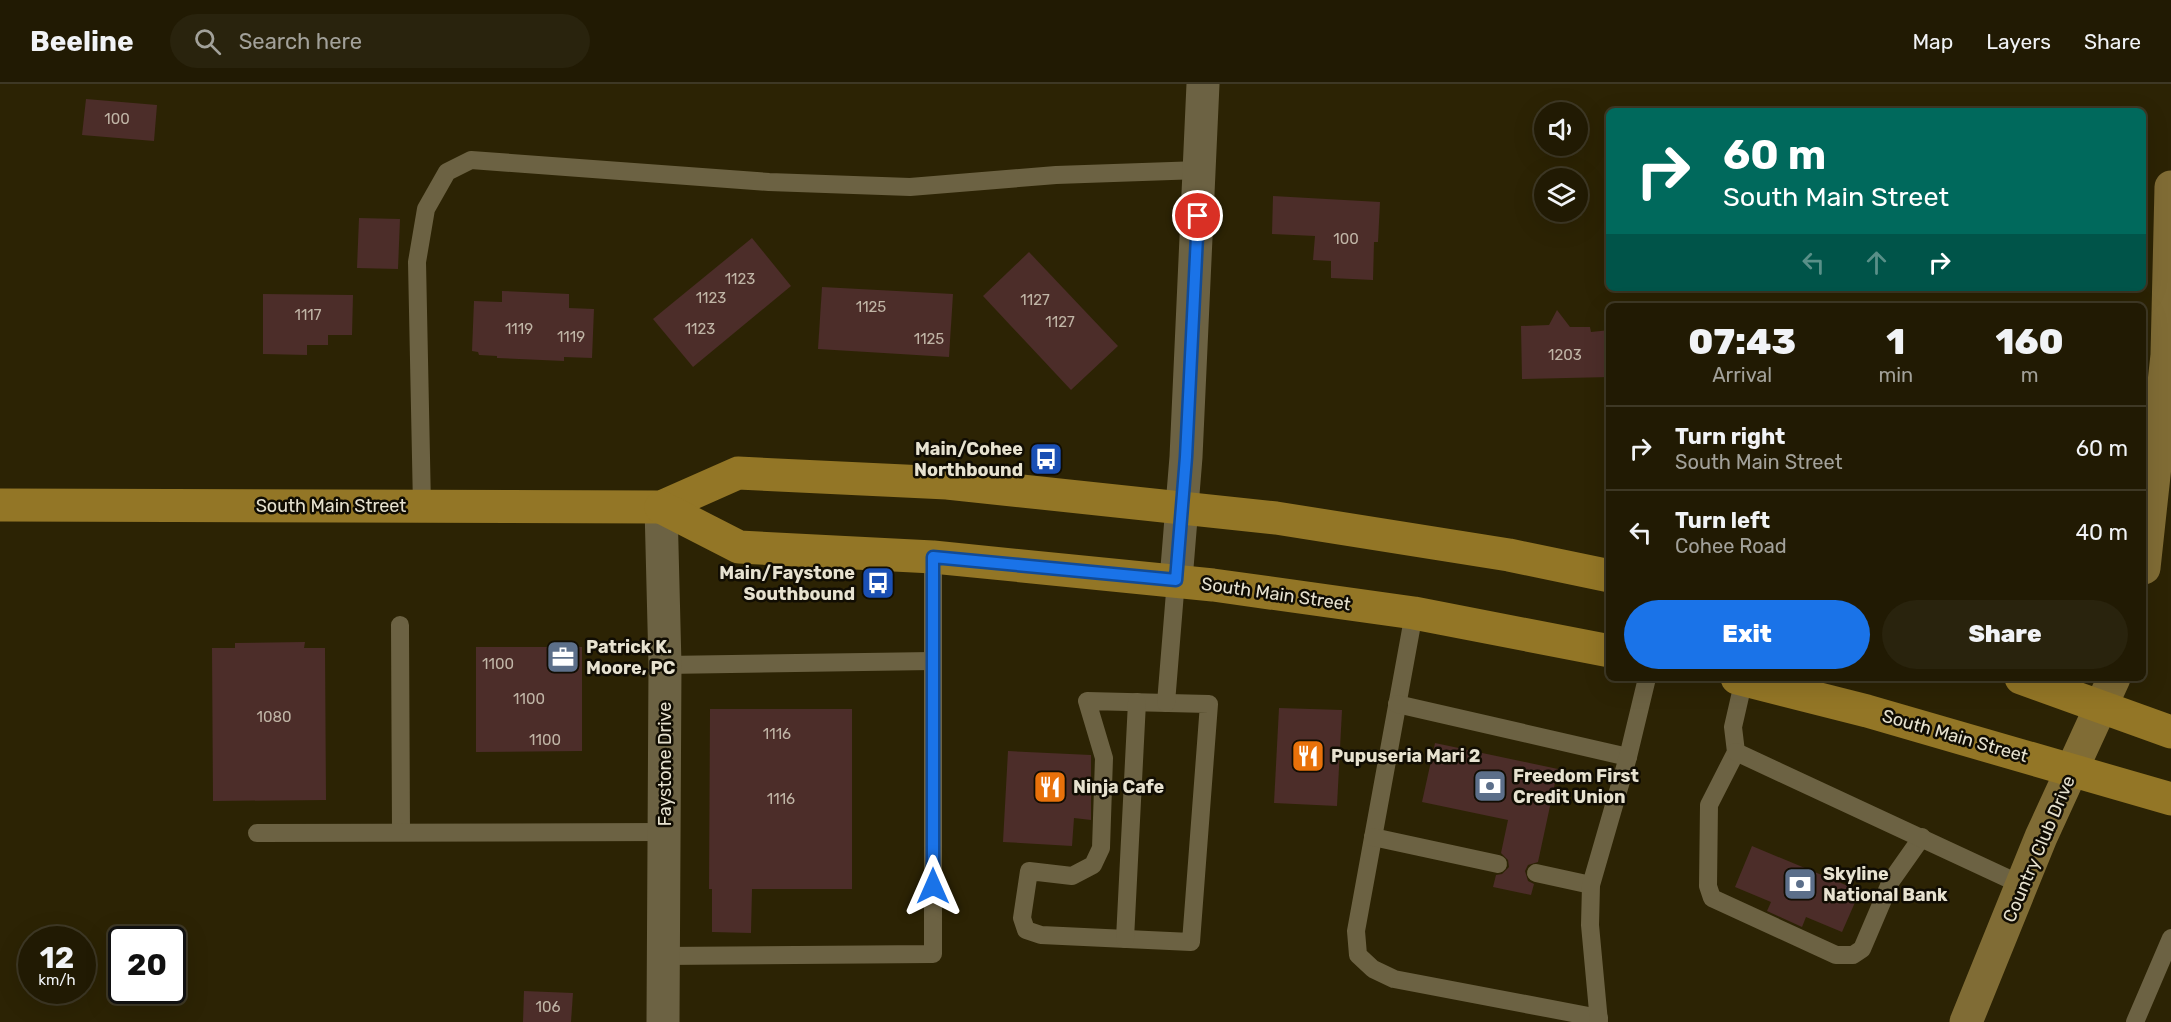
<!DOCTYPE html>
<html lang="en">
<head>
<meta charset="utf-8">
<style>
  body { margin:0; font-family:Rubik,sans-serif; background:#29230d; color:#f1f3f6; height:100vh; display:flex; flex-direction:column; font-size:22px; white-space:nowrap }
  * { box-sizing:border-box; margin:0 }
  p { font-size:20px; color:#a2a19a }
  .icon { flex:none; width:33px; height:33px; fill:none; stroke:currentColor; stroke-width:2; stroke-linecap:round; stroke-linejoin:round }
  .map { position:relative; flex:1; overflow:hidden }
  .details { position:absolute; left:1606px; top:219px; width:540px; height:378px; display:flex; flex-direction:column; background:#211a03; border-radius:9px; box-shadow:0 6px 24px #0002,0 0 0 2px #3e3825 }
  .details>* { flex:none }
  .banner { position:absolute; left:1606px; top:24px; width:540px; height:183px; border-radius:9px; box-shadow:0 6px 24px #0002,0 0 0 2px #3e3825; background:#00695c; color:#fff; overflow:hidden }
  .fabs { position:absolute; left:1534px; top:18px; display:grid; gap:12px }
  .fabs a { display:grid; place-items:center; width:54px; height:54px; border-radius:50%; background:#211a03; box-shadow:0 6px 24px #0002,0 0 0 2px #3e3825; font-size:30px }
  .speed { position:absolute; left:18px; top:842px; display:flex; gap:12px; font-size:30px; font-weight:700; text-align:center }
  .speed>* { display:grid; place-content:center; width:78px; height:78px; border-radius:50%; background:#211a03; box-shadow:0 6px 24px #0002,0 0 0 2px #3e3825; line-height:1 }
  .speed small { font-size:15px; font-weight:400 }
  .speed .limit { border:3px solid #111; border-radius:9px; background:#fff; color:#111 }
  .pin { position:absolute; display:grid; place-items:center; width:51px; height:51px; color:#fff; margin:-26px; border:3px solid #fff; border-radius:50%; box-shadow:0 2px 6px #0007 }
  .me { position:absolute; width:66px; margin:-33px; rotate:0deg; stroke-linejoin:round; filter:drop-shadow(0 0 4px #0008) }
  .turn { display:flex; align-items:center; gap:21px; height:126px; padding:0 18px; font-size:27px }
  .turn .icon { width:78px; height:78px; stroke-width:2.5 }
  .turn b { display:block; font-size:42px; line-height:51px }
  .lanes { display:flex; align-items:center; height:57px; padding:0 18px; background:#0003; justify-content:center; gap:30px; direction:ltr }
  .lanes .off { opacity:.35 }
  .eta { display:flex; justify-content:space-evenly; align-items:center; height:102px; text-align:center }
  .eta b { font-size:36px; font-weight:800; line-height:42px }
  .button { display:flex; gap:12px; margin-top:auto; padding:12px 18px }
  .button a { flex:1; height:69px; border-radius:36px; background:#1a73e8; color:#fff; font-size:24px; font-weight:800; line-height:69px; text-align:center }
  .button a+a { background:#29230d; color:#f1f3f6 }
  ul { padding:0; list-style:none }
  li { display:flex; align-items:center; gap:18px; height:84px; padding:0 18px; border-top:2px solid #3e3825 }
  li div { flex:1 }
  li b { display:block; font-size:22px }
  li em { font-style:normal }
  header { display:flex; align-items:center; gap:36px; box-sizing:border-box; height:84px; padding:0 30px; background:#211a03; border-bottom:2px solid #3e3825 }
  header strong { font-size:28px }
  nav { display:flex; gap:33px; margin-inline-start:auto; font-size:21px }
  .search { width:420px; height:54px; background:#29230d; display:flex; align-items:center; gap:15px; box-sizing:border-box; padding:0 21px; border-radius:33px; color:#a2a19a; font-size:22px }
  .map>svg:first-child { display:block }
  .building { fill:#4c2d29 }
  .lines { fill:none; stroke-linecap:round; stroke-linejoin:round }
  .lane { stroke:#6c6243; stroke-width:18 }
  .street { stroke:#6c6243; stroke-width:33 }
  .secondary { stroke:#806c35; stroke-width:33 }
  .primary { stroke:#937626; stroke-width:33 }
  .route-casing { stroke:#114b97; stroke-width:15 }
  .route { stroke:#1a73e8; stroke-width:10 }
  .labels { text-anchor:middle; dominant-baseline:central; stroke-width:5; stroke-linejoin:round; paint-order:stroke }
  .number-label { font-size:15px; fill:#c0b5a6 }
  .poi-label { font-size:18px; font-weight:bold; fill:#e7e2d0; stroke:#110d03; text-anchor:start }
  .street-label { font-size:18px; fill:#e7e2d0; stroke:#110d03 }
</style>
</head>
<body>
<header>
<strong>Beeline</strong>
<div class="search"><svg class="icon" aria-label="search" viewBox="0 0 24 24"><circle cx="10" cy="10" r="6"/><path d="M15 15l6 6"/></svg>Search here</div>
<nav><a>Map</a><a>Layers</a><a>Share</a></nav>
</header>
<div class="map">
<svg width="2171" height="938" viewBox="0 0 2171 938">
  <rect width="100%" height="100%" fill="#2c2304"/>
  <!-- building -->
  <g class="building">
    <path d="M86 15 157 21 154 57 82 51Z"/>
    <path d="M1273 112 1380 118 1378 158H1374L1373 196 1331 194V177L1313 176 1315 152 1272 150Z"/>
    <path d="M359 134 400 135 398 185 357 184Z"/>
    <path d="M752 154 791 202 693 283 653 235Z"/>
    <path d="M1029 168 1118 262 1071 306 983 212Z"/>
    <path d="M822 203 953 210 949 273 818 265Z"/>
    <path d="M502 207 569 210V224L594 225 592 274 564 273V277L497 274V272L479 271 478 268 472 267 474 217 502 218Z"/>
    <path d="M263 210 353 211 352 251H328V261H307V271L263 270Z"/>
    <path d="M1557 226 1570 243H1590L1591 248 1610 246V293L1522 295 1521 242 1549 241Z"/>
    <path d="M305 558 304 564H325L326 716 213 717 212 564H235V559Z"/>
    <path d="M476 563H582V667L476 668Z"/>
    <path d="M1279 624 1342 626 1337 722 1274 719Z"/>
    <path d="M710 625H852V805H752L751 849 712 848V805H709Z"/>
    <path d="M1435 659 1558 685 1538 778 1528 781 1525 787 1528 797 1534 800 1531 811 1493 803 1496 791 1502 790 1509 783 1508 776 1501 769 1508 736 1422 718Z"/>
    <path d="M1008 667 1091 671V736L1074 734 1072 762 1003 758Z"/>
    <path d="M1752 762 1860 807 1842 848 1806 833 1802 843 1767 827 1771 818 1735 803Z"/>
    <path d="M524 907 573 909 571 938H523Z"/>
  </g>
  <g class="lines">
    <!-- lane -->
    <g class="lane">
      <path d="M422 422 417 178 426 125 447 88 471 76 769 98 910 103 1056 91 1200 86"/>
      <path d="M1414 529 1356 847 1358 871 1373 885 1394 895 1599 934"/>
      <path d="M400 541 401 748"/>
      <path d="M665 581 932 577"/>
      <path d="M1744 595 1733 643 1736 668 1709 721 1708 802 1712 814 1836 871H1853L1862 865 1891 797 1922 753"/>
      <path d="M1087 617 1209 620 1191 858 1041 851 1026 846 1022 834 1029 787 1072 792 1093 781 1101 764 1104 674Z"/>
      <path d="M1166 619 1176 496"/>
      <path d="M1397 620 1628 673"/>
      <path d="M1736 668 2022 801"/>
      <path d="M257 749 664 748"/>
      <path d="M1373 753 1498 780"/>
      <path d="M1536 789 1591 801"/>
      <path d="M1125 855 1137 618"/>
      <path d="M663 872 933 870V473"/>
      <path d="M1599 938 1590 841 1591 801 1628 673 1647 594"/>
      <path d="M2135 938 2171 854"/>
    </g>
    <!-- street -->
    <g class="street">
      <path d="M661 423 665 581 663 938"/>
      <path d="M1176 496 1186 373 1203 0"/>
    </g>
    <!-- secondary -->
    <g class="secondary">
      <path d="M2144 484 2167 271 2171 103"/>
      <path d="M1966 938 2041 753 2114 594"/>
    </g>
    <!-- primary -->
    <g class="primary">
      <path d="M0 421 661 423 738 389 947 399 1276 434 1509 471 1610 492"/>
      <path d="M661 423 739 463 933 473 1213 501 1414 529 1610 567"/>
      <path d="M1737 594 1867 627 2171 715"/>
      <path d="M2021 594 2171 648"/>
    </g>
  </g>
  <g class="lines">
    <defs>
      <path id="route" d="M933 802V473L1176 496 1186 373 1198 132"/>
    </defs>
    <!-- route casing -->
    <use href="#route" class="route-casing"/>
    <!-- route -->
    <use href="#route" class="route"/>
  </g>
  <!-- icons -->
  <defs>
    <symbol id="bus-square" viewBox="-11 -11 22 22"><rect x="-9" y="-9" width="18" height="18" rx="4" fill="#1a4fb4" stroke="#110d03"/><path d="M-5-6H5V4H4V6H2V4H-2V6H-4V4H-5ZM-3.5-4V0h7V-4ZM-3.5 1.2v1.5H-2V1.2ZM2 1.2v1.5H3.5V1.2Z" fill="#fff"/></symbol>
    <symbol id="office-square" viewBox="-11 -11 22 22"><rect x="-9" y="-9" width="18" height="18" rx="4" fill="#5c6f8a" stroke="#110d03"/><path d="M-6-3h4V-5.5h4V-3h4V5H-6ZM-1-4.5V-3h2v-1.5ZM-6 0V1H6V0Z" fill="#fff"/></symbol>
    <symbol id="restaurant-square" viewBox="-11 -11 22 22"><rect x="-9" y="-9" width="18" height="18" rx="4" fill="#e8710a" stroke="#110d03"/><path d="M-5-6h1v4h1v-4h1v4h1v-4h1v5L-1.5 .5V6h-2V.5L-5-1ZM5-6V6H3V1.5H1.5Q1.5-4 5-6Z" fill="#fff"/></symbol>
    <symbol id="bank-square" viewBox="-11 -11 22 22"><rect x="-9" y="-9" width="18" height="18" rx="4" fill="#5c6f8a" stroke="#110d03"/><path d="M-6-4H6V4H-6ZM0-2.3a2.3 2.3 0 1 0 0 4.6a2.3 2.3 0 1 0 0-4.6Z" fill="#fff"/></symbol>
  </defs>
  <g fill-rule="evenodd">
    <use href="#bus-square" x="1027" y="356" width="38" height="38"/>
    <use href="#bus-square" x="859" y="480" width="38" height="38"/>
    <use href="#office-square" x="544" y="554" width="38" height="38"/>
    <use href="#restaurant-square" x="1289" y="653" width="38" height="38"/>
    <use href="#bank-square" x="1471" y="683" width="38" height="38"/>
    <use href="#restaurant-square" x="1031" y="684" width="38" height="38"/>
    <use href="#bank-square" x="1781" y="781" width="38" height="38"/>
  </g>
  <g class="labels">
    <!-- number labels -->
    <g class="number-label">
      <text x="117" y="35">100</text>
      <text x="1346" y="155">100</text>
      <text x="740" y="195">1123</text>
      <text x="711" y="214">1123</text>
      <text x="1035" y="216">1127</text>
      <text x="871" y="223">1125</text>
      <text x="308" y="231">1117</text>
      <text x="1060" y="238">1127</text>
      <text x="519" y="245">1119</text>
      <text x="700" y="245">1123</text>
      <text x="571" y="253">1119</text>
      <text x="929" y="255">1125</text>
      <text x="1565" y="271">1203</text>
      <text x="498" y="580">1100</text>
      <text x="529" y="615">1100</text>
      <text x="274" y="633">1080</text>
      <text x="777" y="650">1116</text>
      <text x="545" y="656">1100</text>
      <text x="781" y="715">1116</text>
      <text x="548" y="923">106</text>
    </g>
    <!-- poi labels -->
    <g class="poi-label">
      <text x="1023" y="365" text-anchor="end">Main/Cohee<tspan x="1023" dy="21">Northbound</tspan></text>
      <text x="855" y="489" text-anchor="end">Main/Faystone<tspan x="855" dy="21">Southbound</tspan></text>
      <text x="586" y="563">Patrick K.<tspan x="586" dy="21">Moore, PC</tspan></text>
      <text x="1331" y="672">Pupuseria Mari 2</text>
      <text x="1513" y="692">Freedom First<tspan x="1513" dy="21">Credit Union</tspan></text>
      <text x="1073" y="703">Ninja Cafe</text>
      <text x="1823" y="790">Skyline<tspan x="1823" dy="21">National Bank</tspan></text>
    </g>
    <!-- street labels -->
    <g class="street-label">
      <text x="331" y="422">South Main Street</text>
      <text transform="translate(1276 510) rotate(8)">South Main Street</text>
      <text transform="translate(1955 652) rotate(16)">South Main Street</text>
      <text transform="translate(665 680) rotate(-90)">Faystone Drive</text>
      <text transform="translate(2039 765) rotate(-67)">Country Club Drive</text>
    </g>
  </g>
</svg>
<div class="fabs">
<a><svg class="icon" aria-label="sound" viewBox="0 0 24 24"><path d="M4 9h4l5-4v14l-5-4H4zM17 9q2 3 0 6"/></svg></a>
<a><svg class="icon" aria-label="layers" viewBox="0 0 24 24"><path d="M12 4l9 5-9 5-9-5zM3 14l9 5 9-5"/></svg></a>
</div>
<div class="speed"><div>12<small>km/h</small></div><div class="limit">20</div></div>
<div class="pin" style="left:1198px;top:132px;background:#d93025"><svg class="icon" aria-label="arrive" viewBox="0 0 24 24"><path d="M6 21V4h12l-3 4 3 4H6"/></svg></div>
<svg class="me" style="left:933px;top:802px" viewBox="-20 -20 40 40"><path d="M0-17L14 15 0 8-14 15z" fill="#1a73e8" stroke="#fff" stroke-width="4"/></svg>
<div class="banner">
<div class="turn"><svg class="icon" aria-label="right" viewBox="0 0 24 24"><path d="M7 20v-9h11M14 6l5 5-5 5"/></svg><div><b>60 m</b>South Main Street</div></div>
<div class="lanes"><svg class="icon off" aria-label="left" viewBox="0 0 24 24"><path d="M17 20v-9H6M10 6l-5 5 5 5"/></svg><svg class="icon off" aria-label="ahead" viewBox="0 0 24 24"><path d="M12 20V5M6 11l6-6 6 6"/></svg><svg class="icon" aria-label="right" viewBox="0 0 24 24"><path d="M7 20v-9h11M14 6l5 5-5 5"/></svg></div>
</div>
<section class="details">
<div class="eta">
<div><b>07:43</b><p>Arrival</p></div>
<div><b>1</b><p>min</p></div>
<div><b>160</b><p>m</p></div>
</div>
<ul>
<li><svg class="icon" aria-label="right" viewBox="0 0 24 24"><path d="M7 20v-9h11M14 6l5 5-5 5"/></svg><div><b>Turn right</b><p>South Main Street</p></div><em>60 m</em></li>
<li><svg class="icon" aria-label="left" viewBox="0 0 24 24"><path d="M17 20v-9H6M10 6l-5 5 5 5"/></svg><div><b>Turn left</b><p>Cohee Road</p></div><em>40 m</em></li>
</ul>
<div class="button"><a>Exit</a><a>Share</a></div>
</section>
</div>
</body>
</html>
